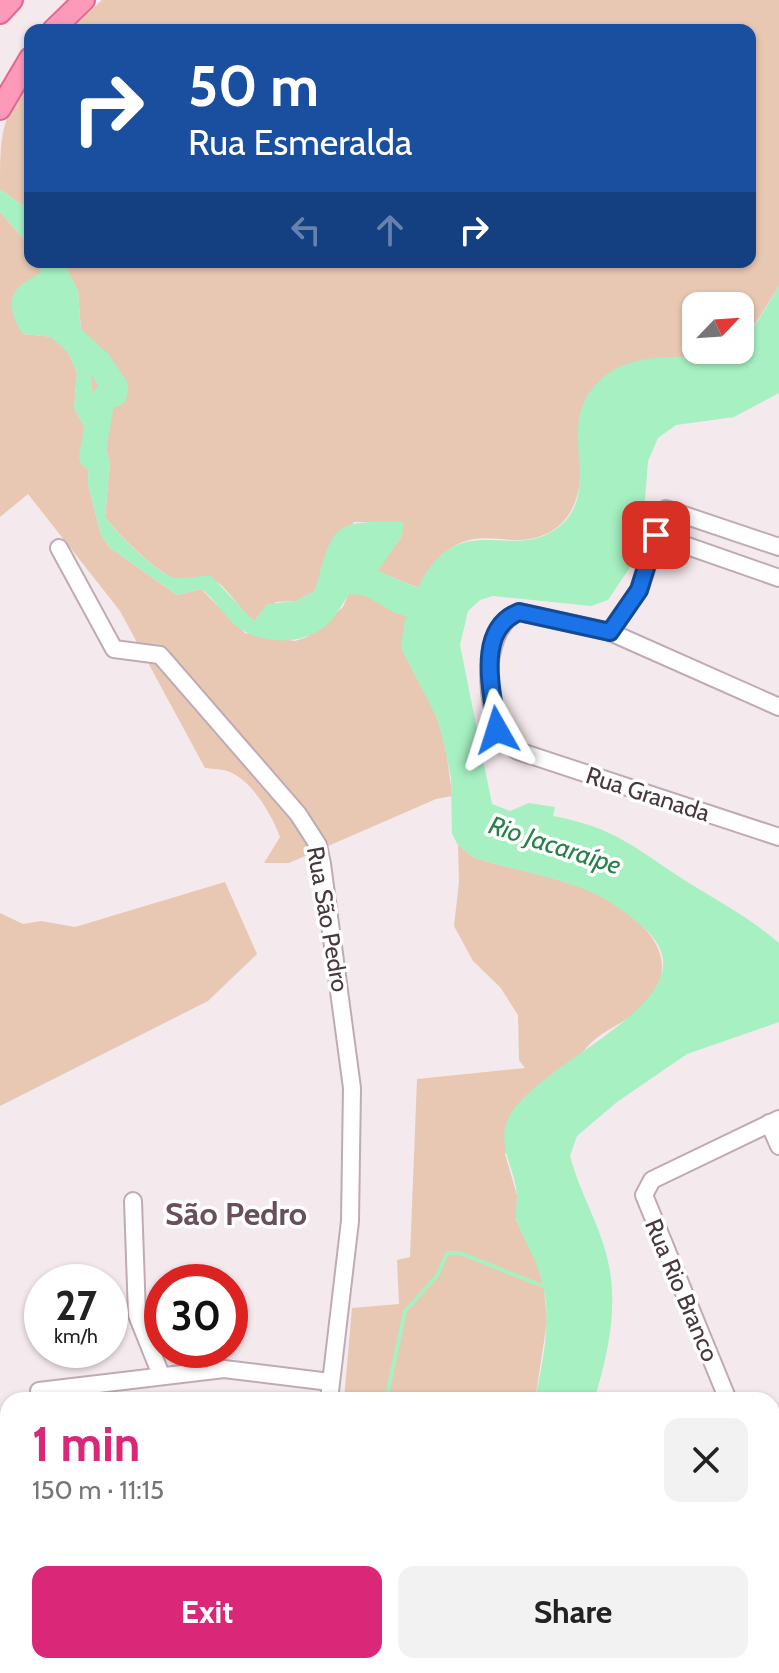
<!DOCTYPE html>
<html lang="en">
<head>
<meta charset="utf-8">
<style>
  body { margin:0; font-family:Cabin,sans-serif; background:#f2f2f2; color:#222; height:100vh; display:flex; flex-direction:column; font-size:30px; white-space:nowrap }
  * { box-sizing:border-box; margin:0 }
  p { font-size:26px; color:#767676 }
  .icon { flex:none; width:44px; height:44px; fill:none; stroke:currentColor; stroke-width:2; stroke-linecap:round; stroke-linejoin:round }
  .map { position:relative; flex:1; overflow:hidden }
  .drawer { position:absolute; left:0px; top:1392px; width:780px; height:282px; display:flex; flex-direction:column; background:#fff; border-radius:24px 24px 0 0; box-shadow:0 2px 6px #0004 }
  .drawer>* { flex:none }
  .guide { position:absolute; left:24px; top:24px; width:732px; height:244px; border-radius:16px; box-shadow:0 2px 6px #0004; background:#1a4fa0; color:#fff; overflow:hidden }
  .needle { width:52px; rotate:65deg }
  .tools { position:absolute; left:682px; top:292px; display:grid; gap:16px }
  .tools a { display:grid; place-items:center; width:72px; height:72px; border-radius:16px; background:#fff; box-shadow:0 2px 6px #0004; font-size:40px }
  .speed { position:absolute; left:24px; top:1264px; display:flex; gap:16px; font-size:40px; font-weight:700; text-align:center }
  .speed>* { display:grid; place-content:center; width:104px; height:104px; border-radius:50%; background:#fff; box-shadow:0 2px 6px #0004; line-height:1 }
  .speed small { font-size:20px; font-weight:400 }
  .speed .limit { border:12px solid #d22; background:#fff; color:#111 }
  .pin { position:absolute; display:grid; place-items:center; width:68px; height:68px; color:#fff; margin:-34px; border-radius:16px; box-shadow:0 4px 12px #0006 }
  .me { position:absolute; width:88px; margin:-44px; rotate:354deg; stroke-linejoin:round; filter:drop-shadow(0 0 6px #0008) }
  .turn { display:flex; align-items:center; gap:28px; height:168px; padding:0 32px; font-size:36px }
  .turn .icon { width:104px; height:104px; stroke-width:2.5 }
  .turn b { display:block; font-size:56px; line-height:68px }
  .lanes { display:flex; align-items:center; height:76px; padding:0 32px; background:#0003; justify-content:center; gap:40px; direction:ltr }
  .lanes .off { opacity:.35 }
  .round { display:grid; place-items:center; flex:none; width:84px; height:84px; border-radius:16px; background:#f2f2f2 }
  .head { display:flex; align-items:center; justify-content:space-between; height:136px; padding:0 32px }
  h1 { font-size:48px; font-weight:700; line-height:60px; color:#db2777 }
  .button { display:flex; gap:16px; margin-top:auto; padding:16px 32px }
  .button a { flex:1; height:92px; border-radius:16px; background:#db2777; color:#fff; font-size:32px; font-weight:700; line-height:92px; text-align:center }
  .button a+a { background:#f2f2f2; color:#222 }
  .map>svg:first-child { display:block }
  .green { fill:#e8c8b2 }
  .water { fill:#a6f0c2 }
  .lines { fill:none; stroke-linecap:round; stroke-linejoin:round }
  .stream { stroke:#a6f0c2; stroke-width:4 }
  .river { stroke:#a6f0c2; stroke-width:26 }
  .minor-casing { stroke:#c0abb3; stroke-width:20 }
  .major-casing { stroke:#e26891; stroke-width:24 }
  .minor { stroke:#fff; stroke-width:16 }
  .major { stroke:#fd99b9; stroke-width:20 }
  .route-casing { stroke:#114b97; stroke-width:20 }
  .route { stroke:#1a73e8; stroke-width:14 }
  .labels { text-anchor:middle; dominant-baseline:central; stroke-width:7; stroke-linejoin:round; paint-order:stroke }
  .street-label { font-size:24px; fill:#48373e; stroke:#fff }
  .water-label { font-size:26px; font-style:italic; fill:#27824a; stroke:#fff }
  .district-label { font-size:32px; font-weight:bold; fill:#6a4e5b; stroke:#fff }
</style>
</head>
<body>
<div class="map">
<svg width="779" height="1673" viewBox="0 0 779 1673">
  <rect width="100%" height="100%" fill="#f4e9ed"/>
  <!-- green -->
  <g class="green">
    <path d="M102 0H779V286L740 348V306H696V350H738L715 356 580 473C580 509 561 537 522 540 504 541 484 535 466 541 445 547 426 569 419 588L377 571 401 537 403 522H354L321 570 315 591 296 601 276 602 254 621C240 609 232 595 221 585 204 570 191 582 174 578 158 574 115 531 105 517L110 463 92 401 90 357 81 332 78 291 63 262H750V30H69Z"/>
    <path d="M30 76V211L0 189C0 136 0 121 30 76Z"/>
    <path d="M0 212 30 246V262H41L45 268 35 279 19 287 23 334 54 337 65 346 77 372 74 408 89 436 88 484 101 535 109 547 177 595 201 589 245 633 295 641 307 637 343 607 349 593 358 586 386 592 412 606C390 653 419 674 436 716 446 741 449 769 452 796L436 799 289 863H264L280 837C272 815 253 782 230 772 223 769 213 769 205 768L120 611 28 494 0 517Z"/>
    <path d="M458 845 473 857C511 870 553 875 590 891 638 913 693 958 641 1008 626 1023 600 1031 587 1047 558 1081 532 1119 505 1154L517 1195 516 1220 537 1260 544 1289 547 1322 535 1400H344L352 1308 399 1304 397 1260 410 1257 417 1079 525 1068 519 1060 518 1015 500 987 473 961 454 926 459 882Z"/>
    <path d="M225 882 257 954 208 1001 0 1106V913L23 924 41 921 75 927Z"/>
    <path d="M0 1477 8 1481V1666H150V1673H0Z"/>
  </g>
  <!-- water -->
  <g class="water">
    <path d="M0 189 30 211V246L0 212Z"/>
    <path d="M41 262H63L78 290 81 332 90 356 92 401 110 463 105 517C115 532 156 572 172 577 184 581 199 574 211 576L254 621 267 604 296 601 315 591C334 523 331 521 404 522L401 537 378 571 418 588C458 504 513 565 560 526 602 491 558 430 592 389 631 341 689 366 740 350L779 286V393L734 417 676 425 658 438 648 461 641 551 608 600 591 606 493 596 480 600 468 611 460 645 492 804 510 811 529 803 555 807 553 816C617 828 634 848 686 881 718 901 750 918 779 943V1022L687 1054 617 1102 577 1136 570 1156C580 1194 602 1228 609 1266 618 1310 607 1358 594 1400H535C542 1363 552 1324 543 1286 538 1262 527 1246 518 1225 514 1216 517 1205 517 1195 515 1170 499 1149 506 1124 524 1063 725 1001 644 928 627 913 610 900 589 891 553 875 510 870 473 857L458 845 452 834 451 778 445 748 437 718 401 648 404 623 412 605 386 592 358 586C343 597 339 616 323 628 299 646 258 644 235 625 223 614 215 599 201 589L177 595 109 547 101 535 88 484 89 436 74 408 77 372 65 346 54 337 23 334C14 322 5 300 19 287 27 279 37 277 45 268Z"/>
  </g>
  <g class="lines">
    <!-- stream -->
    <g class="stream">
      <path d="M386 1400 405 1311 437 1276 447 1253H460L545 1287"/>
      <path d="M0 1643 8 1641"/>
    </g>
    <!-- river -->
    <g class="river">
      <path d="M53 262 59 327 99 363 115 387 114 394 107 395 101 403 92 457"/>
      <path d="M350 581 369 583 400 601 440 614"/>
    </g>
    <defs>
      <g id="minor">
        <path d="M656 535 779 578"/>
        <path d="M59 548 114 649 160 655 298 814 318 845 322 864 352 1088 350 1221 329 1400"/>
        <path d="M610 632 639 590 666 509 779 547"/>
        <path d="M779 707 610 632 519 612C476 629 483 730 518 751L779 837"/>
        <path d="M769 1123 779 1146"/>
        <path d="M133 1201 137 1315 161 1375"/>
        <path d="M39 1391 224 1369 330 1382"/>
        <path d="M728 1400 644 1195 652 1180 779 1119"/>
        <path d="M772 1488 779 1485"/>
        <path d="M772 1505 779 1523"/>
        <path d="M332 1673 334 1666"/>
      </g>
      <g id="major">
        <path d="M0 13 12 0"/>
        <path d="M53 30 84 0"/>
        <path d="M0 109 30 58"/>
      </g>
    </defs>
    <!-- minor casing -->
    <use href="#minor" class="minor-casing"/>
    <!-- major casing -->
    <use href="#major" class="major-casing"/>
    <!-- minor -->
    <use href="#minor" class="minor"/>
    <!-- major -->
    <use href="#major" class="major"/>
  </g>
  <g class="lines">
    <defs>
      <path id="route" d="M497 730C493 693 474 630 519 612L610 632 639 590 656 535"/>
    </defs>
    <!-- route casing -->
    <use href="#route" class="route-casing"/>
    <!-- route -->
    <use href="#route" class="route"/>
  </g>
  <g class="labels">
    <!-- street labels -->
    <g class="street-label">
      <text transform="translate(648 794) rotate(18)">Rua Granada</text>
      <text transform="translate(328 919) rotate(80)">Rua São Pedro</text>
      <text transform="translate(682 1290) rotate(67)">Rua Rio Branco</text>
    </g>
    <!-- water labels -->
    <g class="water-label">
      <text transform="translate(555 845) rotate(18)">Rio Jacaraípe</text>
    </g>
    <!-- district labels -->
    <g class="district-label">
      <text x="236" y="1213">São Pedro</text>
    </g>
  </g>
</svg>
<div class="tools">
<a><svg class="needle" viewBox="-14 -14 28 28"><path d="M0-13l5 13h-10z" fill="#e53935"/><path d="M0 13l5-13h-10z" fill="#767676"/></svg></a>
</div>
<div class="speed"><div>27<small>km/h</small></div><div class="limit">30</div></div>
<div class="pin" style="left:656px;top:535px;background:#d93025"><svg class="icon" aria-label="arrive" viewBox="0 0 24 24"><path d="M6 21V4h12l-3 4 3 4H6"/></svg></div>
<svg class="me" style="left:497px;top:730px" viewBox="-20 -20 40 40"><path d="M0-17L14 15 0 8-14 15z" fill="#1a73e8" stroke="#fff" stroke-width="4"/></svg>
<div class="guide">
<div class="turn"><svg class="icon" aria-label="right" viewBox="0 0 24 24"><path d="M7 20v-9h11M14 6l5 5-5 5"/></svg><div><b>50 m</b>Rua Esmeralda</div></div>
<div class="lanes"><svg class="icon off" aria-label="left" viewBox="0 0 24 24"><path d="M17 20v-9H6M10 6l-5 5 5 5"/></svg><svg class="icon off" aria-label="ahead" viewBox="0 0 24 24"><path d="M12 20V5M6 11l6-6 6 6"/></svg><svg class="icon" aria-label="right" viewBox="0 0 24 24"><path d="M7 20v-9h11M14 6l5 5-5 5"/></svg></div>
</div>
<section class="drawer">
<div class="head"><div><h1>1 min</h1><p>150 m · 11:15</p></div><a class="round"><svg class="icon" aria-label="close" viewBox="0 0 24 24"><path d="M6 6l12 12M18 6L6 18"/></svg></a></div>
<div class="button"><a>Exit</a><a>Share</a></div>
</section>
</div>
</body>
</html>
